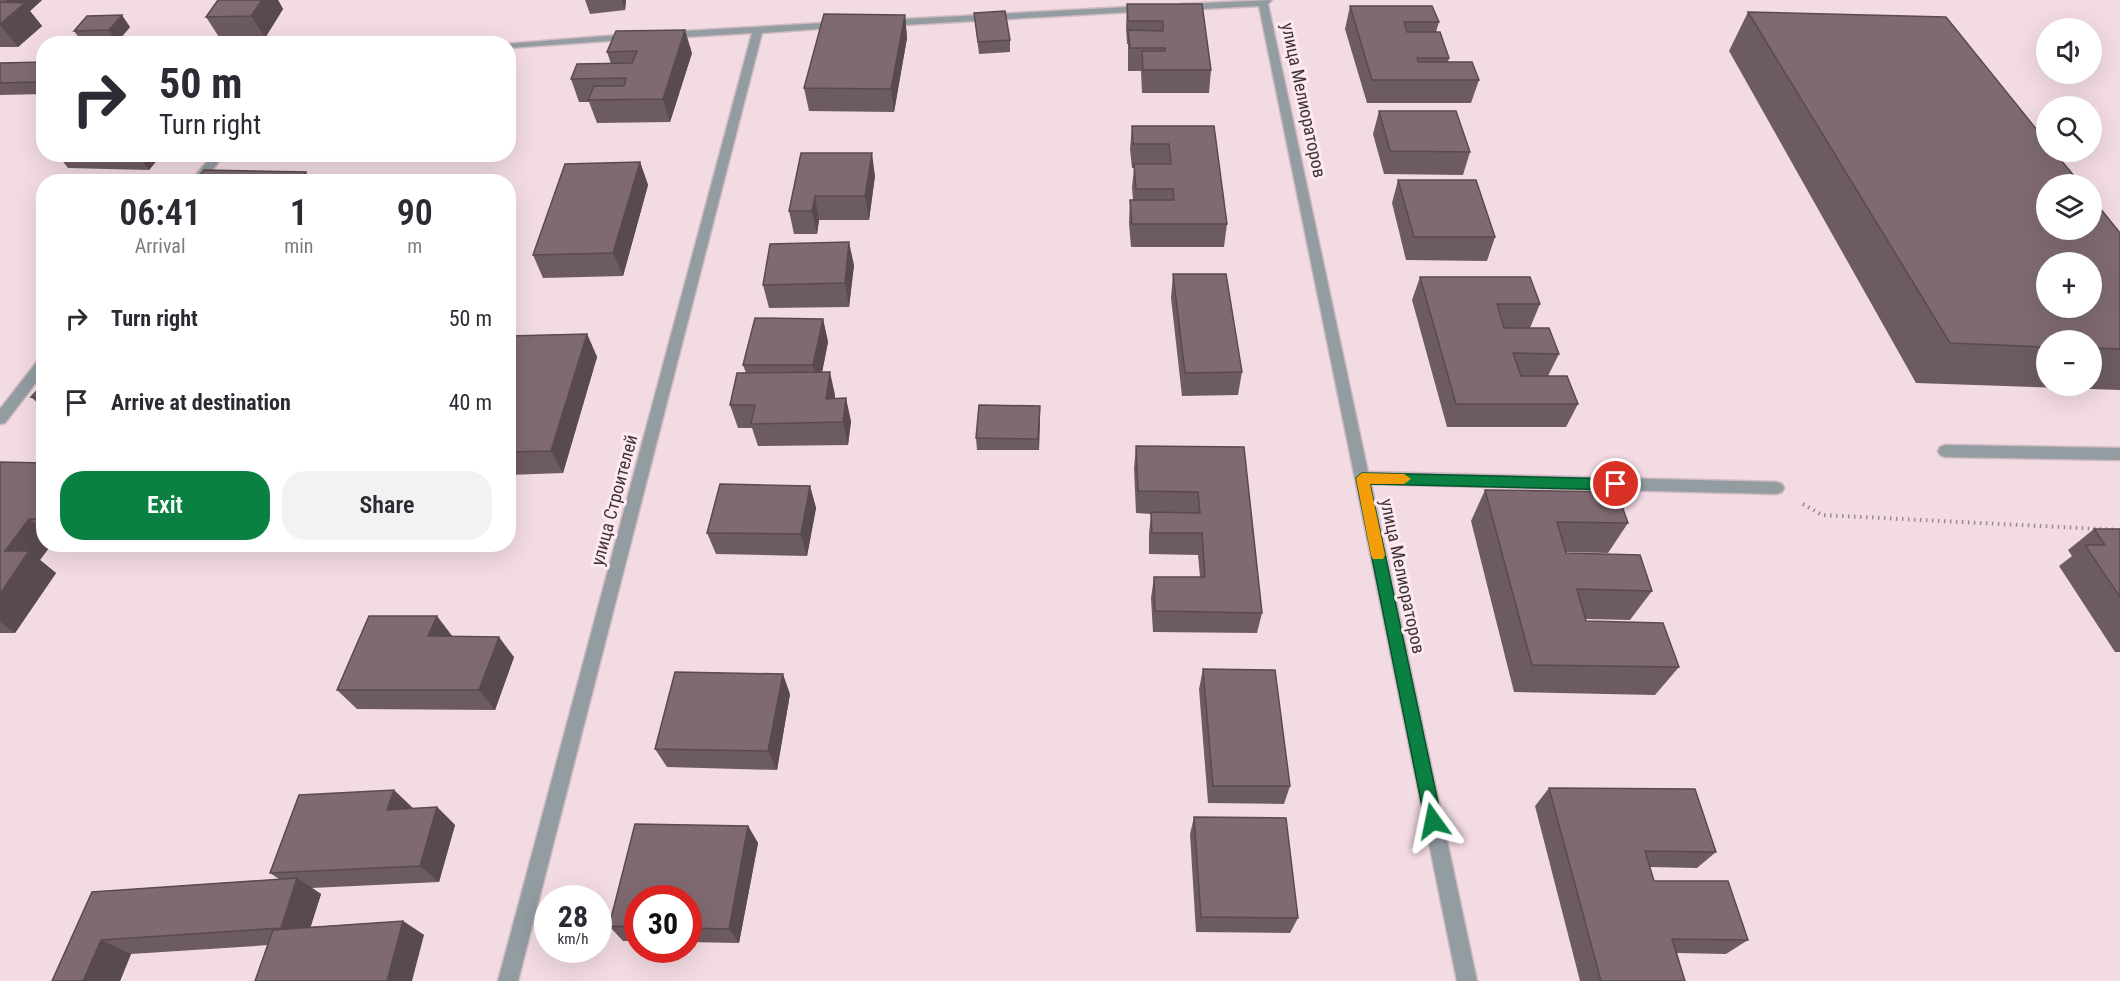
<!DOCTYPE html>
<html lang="en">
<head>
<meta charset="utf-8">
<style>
  body { margin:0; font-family:"Roboto Condensed",sans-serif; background:#f2f2f3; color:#2b2b33; height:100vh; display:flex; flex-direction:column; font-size:22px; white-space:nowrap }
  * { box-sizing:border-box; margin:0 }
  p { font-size:20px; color:#7c7c81 }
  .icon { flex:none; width:33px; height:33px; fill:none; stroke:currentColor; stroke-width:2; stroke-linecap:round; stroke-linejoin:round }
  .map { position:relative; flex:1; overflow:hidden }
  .drawer { position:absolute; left:36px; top:174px; width:480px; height:378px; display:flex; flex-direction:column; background:#fff; border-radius:24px; box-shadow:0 6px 24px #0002 }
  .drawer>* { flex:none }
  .hud { position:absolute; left:36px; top:36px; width:480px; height:126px; border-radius:24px; box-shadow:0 6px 24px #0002; background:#fff; color:#2b2b33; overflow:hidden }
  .buttons { position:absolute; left:2036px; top:18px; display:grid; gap:12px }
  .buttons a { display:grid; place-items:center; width:66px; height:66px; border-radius:50%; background:#fff; box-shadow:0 6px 24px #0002; font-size:30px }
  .speed { position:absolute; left:534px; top:885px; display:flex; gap:12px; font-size:30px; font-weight:700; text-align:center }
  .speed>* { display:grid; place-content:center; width:78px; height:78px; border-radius:50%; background:#fff; box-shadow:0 6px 24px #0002; line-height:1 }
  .speed small { font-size:15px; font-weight:400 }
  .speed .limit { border:9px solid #d22; background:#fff; color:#111 }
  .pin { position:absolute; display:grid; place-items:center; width:51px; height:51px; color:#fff; margin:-26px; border:3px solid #fff; border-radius:50%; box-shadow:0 2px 6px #0007 }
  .me { position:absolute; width:66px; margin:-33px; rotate:348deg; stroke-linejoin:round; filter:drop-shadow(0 0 4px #0008) }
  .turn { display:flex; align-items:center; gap:21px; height:126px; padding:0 24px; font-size:27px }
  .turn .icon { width:78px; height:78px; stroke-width:2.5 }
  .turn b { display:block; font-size:42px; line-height:51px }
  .eta { display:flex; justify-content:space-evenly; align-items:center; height:102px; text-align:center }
  .eta b { font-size:36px; font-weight:600; line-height:42px }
  .primary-button { display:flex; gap:12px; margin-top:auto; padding:12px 24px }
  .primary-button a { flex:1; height:69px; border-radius:24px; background:#0b8043; color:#fff; font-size:24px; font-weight:600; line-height:69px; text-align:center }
  .primary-button a+a { background:#f2f2f3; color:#2b2b33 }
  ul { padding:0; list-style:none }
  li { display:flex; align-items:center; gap:18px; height:84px; padding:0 24px }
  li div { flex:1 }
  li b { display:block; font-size:22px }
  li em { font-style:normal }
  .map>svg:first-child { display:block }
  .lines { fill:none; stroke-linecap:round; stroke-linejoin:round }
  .minor-casing { stroke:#cfbac1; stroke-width:3 }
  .path { stroke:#9a898f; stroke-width:4; stroke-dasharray:1.5 4.5; stroke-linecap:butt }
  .minor { fill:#929ca1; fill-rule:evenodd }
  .wall { fill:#6d5b62; fill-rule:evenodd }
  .shaded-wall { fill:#594a50 }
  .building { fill:#7f6a72; stroke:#594a50; stroke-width:1.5; fill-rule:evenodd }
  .route { fill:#0b8043; stroke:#07532c; stroke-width:1.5 }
  .slow { fill:#f59e0b }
  .labels { text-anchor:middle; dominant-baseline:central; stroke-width:6; stroke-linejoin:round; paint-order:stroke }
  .street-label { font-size:18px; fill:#3e3438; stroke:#fde9f0 }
</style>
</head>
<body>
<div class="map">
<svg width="2120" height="981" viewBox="0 0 2120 981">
  <rect width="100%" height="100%" fill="#f3dbe3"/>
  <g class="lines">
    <defs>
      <g id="minor">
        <path d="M1272 0 1268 4 1368 472 1777 482 1782 484 1784 488 1782 492 1777 494 1371 484 1477 981H1457L1259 6 1182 10 1177 7 1182 4Z"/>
        <path d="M1146 6 1150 7V11L886 26 881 23 886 20Z"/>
        <path d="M841 22 846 25 845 27 762 33 518 981H498L752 33 667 38 662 35 667 32Z"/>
        <path d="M631 34 636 37 635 39 508 48V44H504Z"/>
        <path d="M213 154H225L203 182H190Z"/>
        <path d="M44 357V372L5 423 0 424V409L39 359Z"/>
        <path d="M1945 445 2120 448V460L1945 457 1940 455 1938 451 1940 447Z"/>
      </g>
    </defs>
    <!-- minor casing -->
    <use href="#minor" class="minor-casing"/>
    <!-- path -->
    <path class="path" d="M1803 504 1822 515 2120 530"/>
    <!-- minor -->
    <use href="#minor" class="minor"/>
  </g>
  <!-- wall -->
  <g class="wall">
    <path d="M0 0H42L30 11 42 26 18 47H0Z"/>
    <path d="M218 0H278L283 9 265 38 221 40 206 17Z"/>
    <path d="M585 0H626L625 10 590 14Z"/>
    <path d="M1127 4H1202L1211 70 1209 93H1142L1141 71H1128V44H1127L1126 27Z"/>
    <path d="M1350 6 1439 22 1436 32 1449 58 1448 62 1479 80 1471 103H1367L1345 29Z"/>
    <path d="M1748 12 2120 233V390L1916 383 1729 51ZM2046 340H2091V386H2046Z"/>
    <path d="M974 13 1010 40V52L979 54Z"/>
    <path d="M905 15 907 38 894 112 809 111 804 88Z"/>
    <path d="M130 27 117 42 83 43 74 31Z"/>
    <path d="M616 31 692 53 670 122 597 123 589 102H579L571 79 611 64 607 52Z"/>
    <path d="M44 62V94L0 95V63Z"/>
    <path d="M1379 111 1470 152 1463 175 1384 174 1373 134Z"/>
    <path d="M1132 126H1214L1227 224 1224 247H1131L1129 223 1130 200H1133L1132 187 1134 168H1132L1130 149Z"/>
    <path d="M801 153 875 176 869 220H819L817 234H794L789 211Z"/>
    <path d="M57 154H162L149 170 68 168Z"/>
    <path d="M248 154H340L338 158H250Z"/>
    <path d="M640 162 648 185 623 276 543 278 533 255Z"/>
    <path d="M1398 180 1495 237 1487 261 1406 260 1392 203Z"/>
    <path d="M854 265 849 307 769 308 763 285Z"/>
    <path d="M1173 274 1242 372 1238 395 1182 396 1171 298Z"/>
    <path d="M1420 277 1540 304 1530 328 1559 354 1548 376 1578 404 1566 427H1447L1412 300Z"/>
    <path d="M823 319 828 342 822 372 835 395V399L851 421 848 445 758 446 752 428H738L730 405 746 373 743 365Z"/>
    <path d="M587 334 597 357 563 473 508 475V336Z"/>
    <path d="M44 383V409L31 397Z"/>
    <path d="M1040 406 1039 450H977L976 438Z"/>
    <path d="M1136 446 1244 447 1262 613 1257 633 1153 632 1151 598 1154 577H1200L1198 555 1149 554V534L1151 514 1136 513 1134 468Z"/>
    <path d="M0 462 44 463V544L40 560 56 573 15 633H0Z"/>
    <path d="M810 486 816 508 807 556 716 554 707 533Z"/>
    <path d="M1485 490 1628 523 1608 553 1566 552V553L1652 591 1630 620 1586 619V621L1679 667 1655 695 1514 692 1471 521Z"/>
    <path d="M2094 529H2120V652H2115L2059 566 2072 556 2068 550Z"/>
    <path d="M453 636 514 657 495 710 357 709 337 690Z"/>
    <path d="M1203 669 1290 786 1284 804 1208 803 1199 689Z"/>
    <path d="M790 694 777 770 667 767 655 749Z"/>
    <path d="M1549 788 1716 852 1697 868 1650 867 1654 881 1748 940 1726 954 1677 953 1685 981H1580L1535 806Z"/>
    <path d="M437 807 455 825 439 882 312 888 321 894 310 927 403 921 424 935 131 954 120 981H52L92 892 279 879 270 873 413 808Z"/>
    <path d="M1194 817 1298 918 1290 933 1196 932 1190 834Z"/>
    <path d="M635 824 748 826 758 843 739 943 688 942V898H638V941H623L609 926Z"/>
  </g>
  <!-- shaded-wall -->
  <g class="shaded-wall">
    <path d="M6 0H42L30 11 42 26 18 47 0 25 15 12Z"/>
    <path d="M262 0H278L283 9 265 38 251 16Z"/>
    <path d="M622 0H626L625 10Z"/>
    <path d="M122 15 130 27 117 42 109 30Z"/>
    <path d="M905 15 907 38 894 112 891 89Z"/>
    <path d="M685 30 692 53 670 122 663 99Z"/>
    <path d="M44 76V89L38 82Z"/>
    <path d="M872 153 875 176 869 220 865 196Z"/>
    <path d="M138 154H162L149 170Z"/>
    <path d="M640 162 648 185 623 276 613 253Z"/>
    <path d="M306 172 311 182H299Z"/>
    <path d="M815 196 819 220 817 234 812 211Z"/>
    <path d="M849 242 854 265 849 307 845 283Z"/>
    <path d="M823 319 828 342 819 388 813 365Z"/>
    <path d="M587 334 597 357 563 473 551 451Z"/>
    <path d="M830 372 835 395 832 422 826 399Z"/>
    <path d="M846 398 851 421 848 445 843 422Z"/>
    <path d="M1040 406V417L1039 450 1038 439Z"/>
    <path d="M810 486 816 508 807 556 801 534Z"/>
    <path d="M29 519 44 531V544H52L40 560 56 573 15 633 0 622V594L5 551Z"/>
    <path d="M437 616 453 637 428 636Z"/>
    <path d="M499 637 514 657 495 710 479 690Z"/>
    <path d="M783 674 790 694 777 770 768 751Z"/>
    <path d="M394 790 413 808 407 827 387 810Z"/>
    <path d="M437 807 455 825 439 882 420 866Z"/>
    <path d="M748 826 758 843 739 943 729 929Z"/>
    <path d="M297 878 321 894 306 942 281 928Z"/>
    <path d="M403 921 424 935 412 981H387Z"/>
    <path d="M101 940 131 954 120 981H83Z"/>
  </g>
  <!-- building -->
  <g class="building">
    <path d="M218 0H262L251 16 206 17Z"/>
    <path d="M0 2 25 3 0 24Z"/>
    <path d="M1127 4H1202L1211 70H1143L1142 51H1165V48H1130L1128 30 1163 31V21H1128Z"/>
    <path d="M1350 6H1432L1439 22H1404L1407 32H1440L1449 58H1417L1418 62H1472L1479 80H1372Z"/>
    <path d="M1005 11 1010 40 978 42 974 13Z"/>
    <path d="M1748 12 1946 17 2046 141V152H2054L2081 184H2046V230H2091V197L2120 233V349L2091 348V340H2046V347L1950 343ZM2046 262H2091V308H2046Z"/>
    <path d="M824 14 905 15 891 89 804 88Z"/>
    <path d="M122 15 109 30 74 31 87 16Z"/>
    <path d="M685 30 663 99 588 100 594 86H624L626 78 571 79 577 64 632 63 637 51 607 52 616 31Z"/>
    <path d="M44 62V76L38 82 0 83V63Z"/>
    <path d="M1379 111H1456L1470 152 1390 151Z"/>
    <path d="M1132 126H1214L1227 224H1132L1130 200H1174L1173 189H1136L1134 164H1171L1169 144H1133Z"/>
    <path d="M801 153H872L865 196H815L812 211H789Z"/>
    <path d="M640 162 613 253 533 255 565 164Z"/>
    <path d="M204 170 306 172 299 182H195Z"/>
    <path d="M1398 180H1476L1495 237H1414Z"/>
    <path d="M849 242 845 283 763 285 770 244Z"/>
    <path d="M1173 274H1226L1242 372 1185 373Z"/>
    <path d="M1420 277H1530L1540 304H1497L1504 328H1549L1559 354 1513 353 1521 376H1567L1578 404H1456Z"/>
    <path d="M755 318 823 319 813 365H743Z"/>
    <path d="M587 334 551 451 508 452V336Z"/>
    <path d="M830 372 826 399 846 398 843 422 751 424 755 405H730L737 373Z"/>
    <path d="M44 383V398L31 397Z"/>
    <path d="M979 405 1040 406 1038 439 976 438Z"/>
    <path d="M1136 446 1244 447 1262 613 1155 611 1154 577H1205L1202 533H1152L1151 512 1200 513 1198 492 1138 491Z"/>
    <path d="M0 462 44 463V519H29L5 551H29L0 594Z"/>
    <path d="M720 484 810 486 801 534 707 533Z"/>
    <path d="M1485 490 1617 492 1628 523 1557 522 1566 553 1640 555 1652 591 1577 589 1586 621 1663 623 1679 667 1532 665Z"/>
    <path d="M2094 529H2120V597L2085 545H2105Z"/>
    <path d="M369 616H437L428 636 499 637 479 690H337Z"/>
    <path d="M1203 669 1275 670 1290 786H1213Z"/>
    <path d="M675 672 783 674 768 751 655 749Z"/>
    <path d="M1549 788 1695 789 1716 852 1645 851 1654 881H1728L1748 940 1672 939 1685 981H1601Z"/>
    <path d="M394 790 387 810 437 807 420 866 270 873 299 795Z"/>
    <path d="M1194 817 1286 818 1298 918 1201 917Z"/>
    <path d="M635 824 748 826 729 929 688 928V898H638V927L609 926Z"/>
    <path d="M297 878 281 928 101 940 83 981H52L92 892Z"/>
    <path d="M403 921 387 981H255L273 930Z"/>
  </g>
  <!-- route -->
  <path class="route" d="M1362 473 1616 479 1622 484 1616 490 1370 484 1442 821 1439 827 1433 829 1427 827 1425 821 1356 478Z"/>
  <!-- slow -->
  <path class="slow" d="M1362 473 1404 474 1411 479 1404 484H1370L1385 555 1383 559H1373L1371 555 1356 478Z"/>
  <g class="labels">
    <!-- street labels -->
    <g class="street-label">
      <text transform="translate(1304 100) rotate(78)">улица Мелиораторов</text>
      <text transform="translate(614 500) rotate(-75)">улица Строителей</text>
      <text transform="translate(1403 576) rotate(78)">улица Мелиораторов</text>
    </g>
  </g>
</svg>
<div class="buttons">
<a><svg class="icon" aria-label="sound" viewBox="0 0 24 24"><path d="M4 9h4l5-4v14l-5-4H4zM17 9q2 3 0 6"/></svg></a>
<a><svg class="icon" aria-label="search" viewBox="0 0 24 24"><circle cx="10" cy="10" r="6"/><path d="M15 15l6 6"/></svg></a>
<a><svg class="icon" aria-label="layers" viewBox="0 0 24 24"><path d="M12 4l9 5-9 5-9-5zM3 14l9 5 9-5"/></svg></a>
<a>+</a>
<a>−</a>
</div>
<div class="speed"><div>28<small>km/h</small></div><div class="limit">30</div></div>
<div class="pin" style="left:1616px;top:484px;background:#d93025"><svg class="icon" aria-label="arrive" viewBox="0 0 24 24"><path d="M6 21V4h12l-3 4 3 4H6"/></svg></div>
<svg class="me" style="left:1433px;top:821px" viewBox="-20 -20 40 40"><path d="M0-17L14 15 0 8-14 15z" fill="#0b8043" stroke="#fff" stroke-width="4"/></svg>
<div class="hud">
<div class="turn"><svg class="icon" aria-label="right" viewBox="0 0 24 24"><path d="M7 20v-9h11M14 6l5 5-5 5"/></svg><div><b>50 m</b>Turn right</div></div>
</div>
<section class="drawer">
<div class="eta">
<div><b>06:41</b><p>Arrival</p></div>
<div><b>1</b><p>min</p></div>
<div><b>90</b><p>m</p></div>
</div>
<ul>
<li><svg class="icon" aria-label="right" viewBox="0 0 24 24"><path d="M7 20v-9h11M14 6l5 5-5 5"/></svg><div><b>Turn right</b></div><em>50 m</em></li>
<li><svg class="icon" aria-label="arrive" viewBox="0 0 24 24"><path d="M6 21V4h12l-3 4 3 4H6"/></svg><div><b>Arrive at destination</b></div><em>40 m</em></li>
</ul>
<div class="primary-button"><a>Exit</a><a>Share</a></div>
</section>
</div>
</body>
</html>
